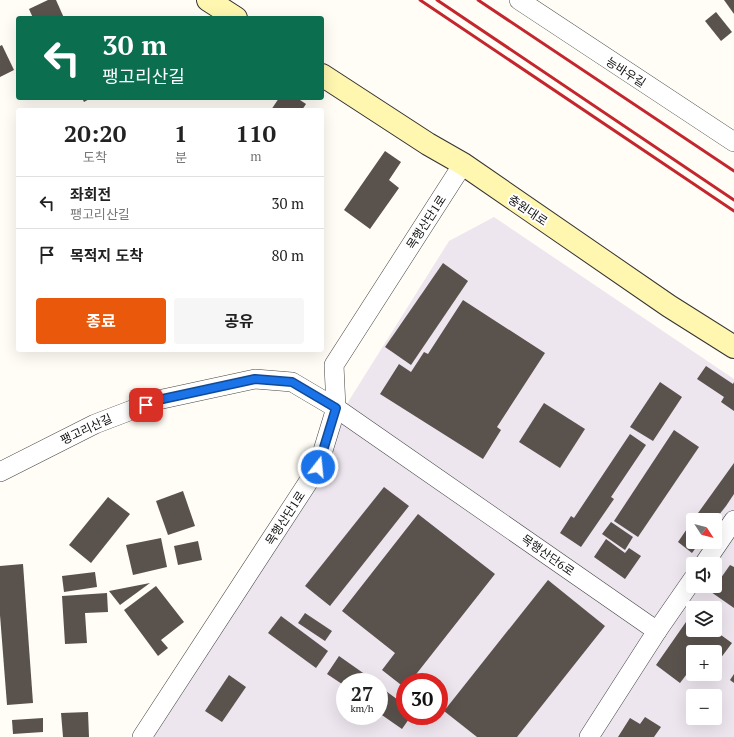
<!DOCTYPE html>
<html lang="ko">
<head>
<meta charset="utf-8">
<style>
  body { margin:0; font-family:"PT Serif","Noto Sans KR",serif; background:#f6f6f6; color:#222; height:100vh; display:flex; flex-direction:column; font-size:15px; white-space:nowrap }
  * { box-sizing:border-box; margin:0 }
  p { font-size:13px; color:#767676 }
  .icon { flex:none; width:22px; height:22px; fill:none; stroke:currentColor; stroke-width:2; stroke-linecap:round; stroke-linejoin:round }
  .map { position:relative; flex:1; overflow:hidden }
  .drawer { position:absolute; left:16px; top:108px; width:308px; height:244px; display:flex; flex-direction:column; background:#fff; border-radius:4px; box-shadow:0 4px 16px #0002 }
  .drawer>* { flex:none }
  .hud { position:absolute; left:16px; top:16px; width:308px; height:84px; border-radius:4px; box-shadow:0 4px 16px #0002; background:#0b6e4f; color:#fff; overflow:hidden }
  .needle { width:26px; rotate:126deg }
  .buttons { position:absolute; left:686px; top:513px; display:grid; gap:8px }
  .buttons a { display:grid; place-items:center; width:36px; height:36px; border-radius:4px; background:#fff; box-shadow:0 4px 16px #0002; font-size:20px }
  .speed { position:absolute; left:336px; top:673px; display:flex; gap:8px; font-size:20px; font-weight:700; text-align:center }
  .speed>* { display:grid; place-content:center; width:52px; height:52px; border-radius:50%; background:#fff; box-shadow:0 4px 16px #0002; line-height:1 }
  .speed small { font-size:10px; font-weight:400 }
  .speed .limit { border:6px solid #d22; background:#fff; color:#111 }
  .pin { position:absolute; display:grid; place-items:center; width:34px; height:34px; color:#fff; margin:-17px; border-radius:8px; box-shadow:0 2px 6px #0006 }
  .me { position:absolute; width:44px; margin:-22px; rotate:16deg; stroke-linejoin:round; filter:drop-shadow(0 0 3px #0008) }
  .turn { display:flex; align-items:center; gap:14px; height:84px; padding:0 20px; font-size:18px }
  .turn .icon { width:52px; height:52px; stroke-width:2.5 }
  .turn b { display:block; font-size:28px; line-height:34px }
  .eta { display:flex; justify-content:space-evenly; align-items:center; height:68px; text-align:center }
  .eta b { font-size:24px; font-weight:700; line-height:28px }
  .cta { display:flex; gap:8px; margin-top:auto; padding:8px 20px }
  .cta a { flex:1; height:46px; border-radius:4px; background:#ea580c; color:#fff; font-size:16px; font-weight:700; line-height:46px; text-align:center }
  .cta a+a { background:#f6f6f6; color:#222 }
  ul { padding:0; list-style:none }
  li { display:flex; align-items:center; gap:12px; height:52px; padding:0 20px; border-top:1px solid #e0e0e0 }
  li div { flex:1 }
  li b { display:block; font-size:15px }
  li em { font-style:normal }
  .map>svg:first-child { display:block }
  .industrial { fill:#eee6ef; fill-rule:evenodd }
  .building { fill:#5a524d }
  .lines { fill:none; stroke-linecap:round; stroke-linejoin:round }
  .street-casing { stroke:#444; stroke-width:20 }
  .secondary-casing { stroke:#333; stroke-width:24 }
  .street { stroke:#fff; stroke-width:19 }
  .secondary { stroke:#fff6b0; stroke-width:22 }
  .rail { stroke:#c4262e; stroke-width:3 }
  .route-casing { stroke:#114b97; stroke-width:10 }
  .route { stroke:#1a73e8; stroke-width:7 }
  .labels { text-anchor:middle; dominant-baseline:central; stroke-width:4; stroke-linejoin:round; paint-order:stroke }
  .street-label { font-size:12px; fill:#111; stroke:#fff }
</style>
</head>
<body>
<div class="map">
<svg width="734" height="737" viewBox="0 0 734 737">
  <rect width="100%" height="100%" fill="#fffdf5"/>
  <!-- industrial -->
  <path class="industrial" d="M494 217 734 379V737H138L449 241ZM693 520H715V542H693ZM693 564H715V586H693ZM693 608H715V630H693ZM693 652H715V674H693ZM345 682H379V716H345ZM405 682H439V716H405ZM693 696H715V718H693Z"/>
  <!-- building -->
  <g class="building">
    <path d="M48 0H56L64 18H33L29 9Z"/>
    <path d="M724 0H734V14Z"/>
    <path d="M716 12 732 32 721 41 705 21Z"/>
    <path d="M2 45 14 70 0 77V46Z"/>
    <path d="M82 98H91L84 102Z"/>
    <path d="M279 98H297L306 104 302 110H271Z"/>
    <path d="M385 151 401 162 389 180 399 188 370 229 344 210Z"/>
    <path d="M443 263 468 281 411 365 385 347Z"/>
    <path d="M463 300 545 353 497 427 501 430 483 459 380 394 399 364 411 372 424 352 428 354Z"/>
    <path d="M706 366 733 384 734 382V411L721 402 724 397 697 379Z"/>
    <path d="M660 382 682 397 653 441 630 427Z"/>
    <path d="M544 403 585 429 560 468 519 442Z"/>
    <path d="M674 430 699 447 638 537 614 521Z"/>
    <path d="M630 434 646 445 611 497 614 499 581 547 560 533 571 516 574 518Z"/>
    <path d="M734 463V494L726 506 715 520H693Z"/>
    <path d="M384 487 409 506 330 606 305 586Z"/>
    <path d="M183 491 195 526 168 535 156 501Z"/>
    <path d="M108 497 130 514 91 563 69 545Z"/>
    <path d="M418 514 495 574 410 682H405V688L382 670 395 653 342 611Z"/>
    <path d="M693 520V542H700L692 553 678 542Z"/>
    <path d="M611 522 633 537 625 550 602 534Z"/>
    <path d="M161 538 167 567 133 575 126 545Z"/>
    <path d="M606 539 625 553 629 548 641 556 625 579 594 557Z"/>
    <path d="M198 541 202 560 178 565 174 546Z"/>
    <path d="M23 564 33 703 7 705 0 615V566Z"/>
    <path d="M730 565 734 567V608L711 592Z"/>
    <path d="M95 572 97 587 64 592 62 576Z"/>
    <path d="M548 580 605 626 517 737H477L444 711Z"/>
    <path d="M150 583 120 605 109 591Z"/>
    <path d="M156 586 184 622 161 640 168 648 158 656 124 610Z"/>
    <path d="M107 593 108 612 85 613 87 643 65 644 62 596Z"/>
    <path d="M305 613 332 631 325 641 298 623Z"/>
    <path d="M281 616 328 651 316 668 268 633Z"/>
    <path d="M686 622H693V630H714L732 643 717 663 715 662V652H693V666L680 683 656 665Z"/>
    <path d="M339 656 366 675 361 682H345V686L327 674Z"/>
    <path d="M734 674V683L730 680Z"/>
    <path d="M229 675 246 687 222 722 205 711Z"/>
    <path d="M379 686 405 705V716H411L402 729 379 713Z"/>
    <path d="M88 712 89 737H63L61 713Z"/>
    <path d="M645 717 661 727 654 737H618L630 718 640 724Z"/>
    <path d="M43 718V732L13 734 12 720Z"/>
  </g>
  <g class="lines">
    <defs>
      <g id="street">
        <path d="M519 0 734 142"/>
        <path d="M0 472 95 424 158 400 255 379 292 382 336 408 657 631 589 737"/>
        <path d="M704 564 734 520"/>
        <path d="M657 631 693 579"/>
        <path d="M142 737 318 467 336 408 334 365 463 164"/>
      </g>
      <g id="secondary">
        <path d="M208 0 236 18"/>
        <path d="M322 75 428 144 463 164 669 306 734 347"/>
      </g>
    </defs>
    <!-- street casing -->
    <use href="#street" class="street-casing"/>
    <!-- secondary casing -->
    <use href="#secondary" class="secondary-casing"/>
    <!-- street -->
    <use href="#street" class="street"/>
    <!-- secondary -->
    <use href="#secondary" class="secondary"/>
    <!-- rail -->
    <g class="rail">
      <path d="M420 0 734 211"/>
      <path d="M437 0 734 200"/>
      <path d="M478 0 734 171"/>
    </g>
  </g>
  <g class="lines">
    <defs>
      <path id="route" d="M146 405 158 400 255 379 292 382 336 408 318 467"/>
    </defs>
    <!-- route casing -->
    <use href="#route" class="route-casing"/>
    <!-- route -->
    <use href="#route" class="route"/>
  </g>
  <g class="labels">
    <!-- street labels -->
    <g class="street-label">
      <text transform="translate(626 72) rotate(33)">능바우길</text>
      <text transform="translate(528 210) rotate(34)">충원대로</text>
      <text transform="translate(426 222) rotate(-57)">목행산단1로</text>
      <text transform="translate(86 429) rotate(-25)">팽고리산길</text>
      <text transform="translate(285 518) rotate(-57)">목행산단1로</text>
      <text transform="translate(548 555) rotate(35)">목행산단6로</text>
    </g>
  </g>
</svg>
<div class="buttons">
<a><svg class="needle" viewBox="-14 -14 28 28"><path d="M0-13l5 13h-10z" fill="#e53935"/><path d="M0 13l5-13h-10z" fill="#767676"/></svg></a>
<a><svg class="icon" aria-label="sound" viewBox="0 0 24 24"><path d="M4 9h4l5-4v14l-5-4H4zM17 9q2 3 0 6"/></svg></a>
<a><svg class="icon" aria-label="layers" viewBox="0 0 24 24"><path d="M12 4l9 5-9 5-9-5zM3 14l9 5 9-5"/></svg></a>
<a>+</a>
<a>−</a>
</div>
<div class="speed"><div>27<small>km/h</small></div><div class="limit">30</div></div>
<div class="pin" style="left:146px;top:405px;background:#d93025"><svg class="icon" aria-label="arrive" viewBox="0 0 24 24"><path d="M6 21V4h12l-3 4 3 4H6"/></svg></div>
<svg class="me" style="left:318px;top:467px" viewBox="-20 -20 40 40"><circle r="17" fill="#1a73e8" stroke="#fff" stroke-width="3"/><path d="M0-11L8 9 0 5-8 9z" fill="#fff"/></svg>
<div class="hud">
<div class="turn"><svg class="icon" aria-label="left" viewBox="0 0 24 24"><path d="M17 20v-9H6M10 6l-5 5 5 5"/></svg><div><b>30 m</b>팽고리산길</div></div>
</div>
<section class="drawer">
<div class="eta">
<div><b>20:20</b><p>도착</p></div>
<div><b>1</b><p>분</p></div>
<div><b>110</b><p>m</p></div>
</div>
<ul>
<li><svg class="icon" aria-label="left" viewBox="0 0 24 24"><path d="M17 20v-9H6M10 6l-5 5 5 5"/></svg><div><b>좌회전</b><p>팽고리산길</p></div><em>30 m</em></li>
<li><svg class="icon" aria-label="arrive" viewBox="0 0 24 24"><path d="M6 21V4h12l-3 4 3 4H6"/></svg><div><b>목적지 도착</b></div><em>80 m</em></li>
</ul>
<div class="cta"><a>종료</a><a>공유</a></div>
</section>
</div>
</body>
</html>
